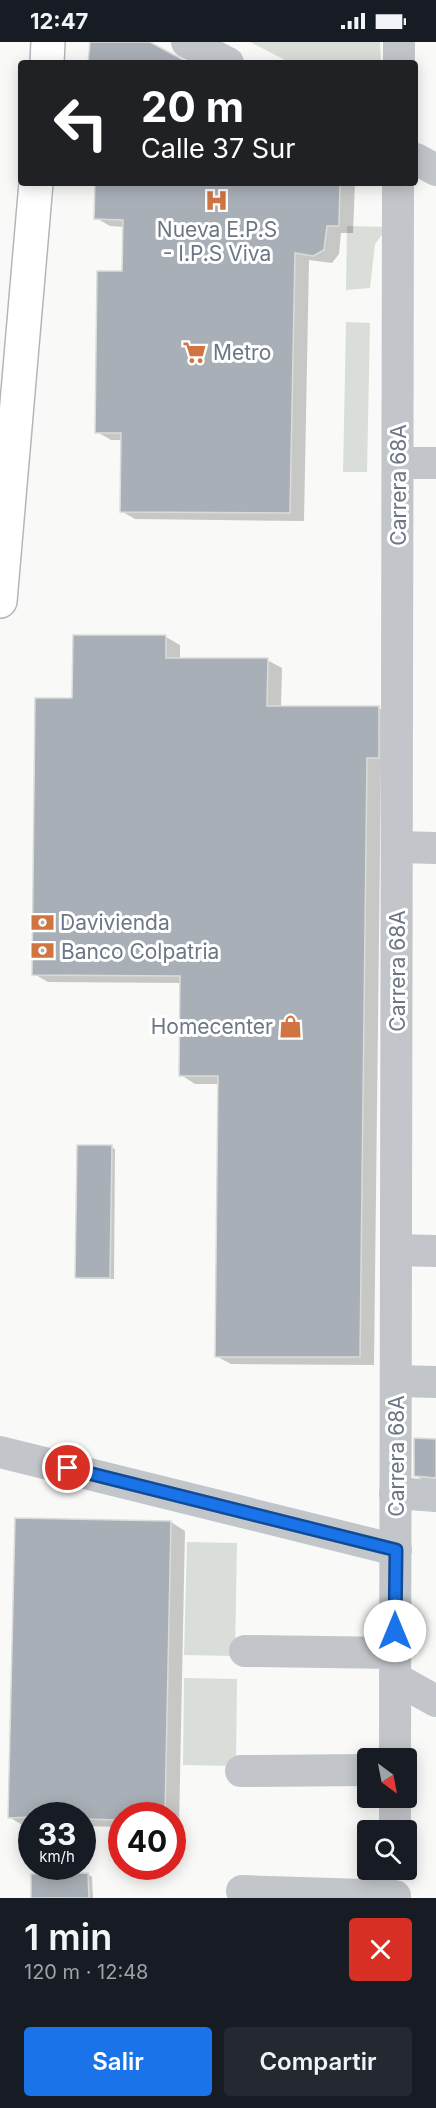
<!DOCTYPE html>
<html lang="es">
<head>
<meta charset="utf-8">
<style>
  body { margin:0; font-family:Inter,sans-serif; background:#242831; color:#f1f3f6; height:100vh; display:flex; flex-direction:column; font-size:22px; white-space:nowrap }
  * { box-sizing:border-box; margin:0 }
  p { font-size:20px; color:#9ea1a6 }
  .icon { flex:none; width:33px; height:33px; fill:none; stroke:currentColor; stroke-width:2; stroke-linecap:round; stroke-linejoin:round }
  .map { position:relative; height:1856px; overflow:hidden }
  .side { display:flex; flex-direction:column; background:#171b24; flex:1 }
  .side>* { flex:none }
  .top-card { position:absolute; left:18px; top:18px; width:400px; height:126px; border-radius:6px; box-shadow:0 3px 15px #0003; background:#202124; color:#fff; overflow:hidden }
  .needle { width:39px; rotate:148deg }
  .fabs { position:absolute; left:357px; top:1706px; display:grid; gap:12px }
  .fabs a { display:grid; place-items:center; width:60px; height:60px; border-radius:6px; background:#171b24; box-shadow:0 3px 15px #0003; font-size:30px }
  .speed { position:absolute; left:18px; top:1760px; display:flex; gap:12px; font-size:30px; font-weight:700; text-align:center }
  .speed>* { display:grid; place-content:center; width:78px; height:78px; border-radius:50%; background:#171b24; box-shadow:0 3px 15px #0003; line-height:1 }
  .speed small { font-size:15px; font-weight:400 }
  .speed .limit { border:9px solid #d22; background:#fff; color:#111 }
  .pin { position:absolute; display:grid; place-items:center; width:51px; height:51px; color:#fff; margin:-26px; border:3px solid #fff; border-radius:50%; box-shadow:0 2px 6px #0007 }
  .me { position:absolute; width:66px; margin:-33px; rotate:0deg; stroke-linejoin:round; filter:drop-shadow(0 0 4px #0008) }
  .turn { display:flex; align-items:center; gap:21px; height:126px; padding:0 24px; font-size:27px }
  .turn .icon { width:78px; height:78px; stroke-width:2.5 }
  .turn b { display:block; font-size:42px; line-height:51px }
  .round { display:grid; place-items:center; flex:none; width:63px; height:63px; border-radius:6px; background:#242831 }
  .headline { display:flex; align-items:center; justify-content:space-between; height:102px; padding:0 24px }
  h1 { font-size:36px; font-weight:600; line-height:45px }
  .button { display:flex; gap:12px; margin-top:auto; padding:12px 24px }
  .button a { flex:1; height:69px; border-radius:6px; background:#1a73e8; color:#fff; font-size:24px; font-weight:600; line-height:69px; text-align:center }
  .button a+a { background:#242831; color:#f1f3f6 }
  .status { display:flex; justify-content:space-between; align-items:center; height:42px; padding:0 30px; background:#171b24; direction:ltr }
  .status svg { height:16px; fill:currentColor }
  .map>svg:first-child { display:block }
  .green { fill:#d9ded8 }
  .shadow { fill:#0003 }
  .building { fill:#a9afb6; stroke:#dbdcda; stroke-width:1.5 }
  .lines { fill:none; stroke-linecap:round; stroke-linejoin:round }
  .major-casing { stroke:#b3b7bb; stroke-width:36 }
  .minor { stroke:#c2c5c9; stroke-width:32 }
  .major { stroke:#fff; stroke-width:33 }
  .route-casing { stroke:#114b97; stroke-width:15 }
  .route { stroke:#1a73e8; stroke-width:10 }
  .labels { text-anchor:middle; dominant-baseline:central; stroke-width:6; stroke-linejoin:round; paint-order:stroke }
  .poi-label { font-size:21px; fill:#6c7785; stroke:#fff; text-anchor:start }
  .street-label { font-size:21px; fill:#6c7785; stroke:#fff }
</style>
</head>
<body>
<div class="status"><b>12:47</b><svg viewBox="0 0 49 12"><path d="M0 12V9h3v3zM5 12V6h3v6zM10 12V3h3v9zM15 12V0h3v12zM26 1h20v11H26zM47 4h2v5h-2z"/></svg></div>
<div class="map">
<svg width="436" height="1856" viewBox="0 0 436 1856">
  <rect width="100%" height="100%" fill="#f9faf8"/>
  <!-- green -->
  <g class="green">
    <path d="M250 0H380L381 21H291Z"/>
    <path d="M347 184 388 185 375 202 370 246 346 248Z"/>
    <path d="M346 280 370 281 367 430H343Z"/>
    <path d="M187 1500 237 1501 235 1614 184 1613Z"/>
    <path d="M184 1636 237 1637 236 1724 183 1723Z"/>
  </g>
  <!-- shadow -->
  <g class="shadow">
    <path d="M97 141H355L353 191H341L339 212 332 221 309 218 304 479 135 477 121 469 122 398H111L97 390 123 231 124 185 110 184 96 176Z"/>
    <path d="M166 595 180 603V617L267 618 282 626 281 665 379 666 393 674V723H381L374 1323 231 1322 216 1314 220 1042H195L181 1033V941L48 940 34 932 74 657Z"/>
    <path d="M111 1105 115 1107 114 1237H81L77 1235Z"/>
    <path d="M436 1399V1439L423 1438 415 1433Z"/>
    <path d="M171 1480 185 1489 179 1786H172V1773H122V1785L82 1784V1773H32V1784H24L9 1775Z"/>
    <path d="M88 1832 92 1835 93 1856H33L32 1834Z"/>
  </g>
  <!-- building -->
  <g class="building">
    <path d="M90 0H150L189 21H88Z"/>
    <path d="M95 141H340L339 184H327L324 208 313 214 295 211 290 471 120 470 121 391H95L97 229H122L123 178 94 177Z"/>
    <path d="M73 593H166V616H268L267 664H379V716H367L360 1315H215L218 1034H179L180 934 32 933 35 656H72Z"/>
    <path d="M77 1103H112L110 1236H75Z"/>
    <path d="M414 1396 436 1397V1436L414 1434Z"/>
    <path d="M15 1476 171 1479 165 1773H122V1778L82 1777V1773L8 1776Z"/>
    <path d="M88 1831 89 1856H31V1832Z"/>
  </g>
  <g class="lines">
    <defs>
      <g id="major">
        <path d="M47 21 48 0"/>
        <path d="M0 559 36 141"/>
      </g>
    </defs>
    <!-- major casing -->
    <use href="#major" class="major-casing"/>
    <!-- minor -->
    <g class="minor">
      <path d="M187 0 228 21"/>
      <path d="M399 21V0"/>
      <path d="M416 117 436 128"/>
      <path d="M398 421H436"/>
      <path d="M397 805 436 806"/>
      <path d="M396 1208 436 1209"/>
      <path d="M396 1339 436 1340"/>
      <path d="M0 1410 396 1508"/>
      <path d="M395 1451 436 1454"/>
      <path d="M245 1609 395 1611"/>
      <path d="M395 1636 436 1659"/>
      <path d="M395 1716 398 141"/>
      <path d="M241 1729 368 1728"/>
      <path d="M395 1788V1755"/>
      <path d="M242 1849 395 1854"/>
    </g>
    <!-- major -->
    <use href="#major" class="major"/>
  </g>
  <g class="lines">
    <defs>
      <path id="route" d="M68 1426 396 1508 395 1589"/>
    </defs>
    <!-- route casing -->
    <use href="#route" class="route-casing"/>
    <!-- route -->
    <use href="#route" class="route"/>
  </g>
  <!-- icons -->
  <defs>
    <symbol id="hospital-bare" viewBox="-9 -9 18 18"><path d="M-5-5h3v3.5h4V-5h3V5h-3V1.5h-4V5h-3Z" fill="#d07442" stroke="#fff" stroke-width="2.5" paint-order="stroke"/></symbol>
    <symbol id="supermarket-bare" viewBox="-9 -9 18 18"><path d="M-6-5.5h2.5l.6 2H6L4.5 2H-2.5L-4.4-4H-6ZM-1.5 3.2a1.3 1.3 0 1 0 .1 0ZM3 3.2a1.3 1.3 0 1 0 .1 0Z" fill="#d07442" stroke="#fff" stroke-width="2.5" paint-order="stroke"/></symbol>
    <symbol id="bank-bare" viewBox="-9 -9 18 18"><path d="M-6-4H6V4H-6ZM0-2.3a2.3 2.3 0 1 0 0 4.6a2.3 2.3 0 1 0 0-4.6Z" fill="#d07442" stroke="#fff" stroke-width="2.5" paint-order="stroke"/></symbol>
    <symbol id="shop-bare" viewBox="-9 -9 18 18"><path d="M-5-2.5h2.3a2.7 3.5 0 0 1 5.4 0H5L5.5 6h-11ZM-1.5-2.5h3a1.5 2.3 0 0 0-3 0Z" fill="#d07442" stroke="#fff" stroke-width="2.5" paint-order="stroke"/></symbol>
  </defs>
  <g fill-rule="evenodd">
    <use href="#hospital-bare" x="200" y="142" width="33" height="33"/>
    <use href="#supermarket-bare" x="178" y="294" width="33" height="33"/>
    <use href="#bank-bare" x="26" y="864" width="33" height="33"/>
    <use href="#bank-bare" x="26" y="892" width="33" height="33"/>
    <use href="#shop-bare" x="274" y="968" width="33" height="33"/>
  </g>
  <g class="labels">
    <!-- poi labels -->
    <g class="poi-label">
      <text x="217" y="187" text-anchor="middle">Nueva E.P.S<tspan x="217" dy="24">- I.P.S Viva</tspan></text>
      <text x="213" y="310">Metro</text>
      <text x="60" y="880">Davivienda</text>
      <text x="61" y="909">Banco Colpatria</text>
      <text x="273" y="984" text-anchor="end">Homecenter</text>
    </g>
    <!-- street labels -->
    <g class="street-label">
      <text transform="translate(398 443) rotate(-90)">Carrera 68A</text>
      <text transform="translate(397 929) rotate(-90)">Carrera 68A</text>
      <text transform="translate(396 1414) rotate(-90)">Carrera 68A</text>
    </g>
  </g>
</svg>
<div class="fabs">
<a><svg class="needle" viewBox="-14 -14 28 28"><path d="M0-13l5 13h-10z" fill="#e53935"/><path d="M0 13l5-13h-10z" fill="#9ea1a6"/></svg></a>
<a><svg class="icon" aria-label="search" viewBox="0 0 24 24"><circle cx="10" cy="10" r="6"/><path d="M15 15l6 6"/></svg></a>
</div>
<div class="speed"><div>33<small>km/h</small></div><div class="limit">40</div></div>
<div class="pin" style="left:68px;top:1426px;background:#d93025"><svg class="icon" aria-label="arrive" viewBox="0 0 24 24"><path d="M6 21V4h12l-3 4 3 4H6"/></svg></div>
<svg class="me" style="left:395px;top:1589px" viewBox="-20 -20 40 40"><circle r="19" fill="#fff"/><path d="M0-13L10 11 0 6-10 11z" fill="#1a73e8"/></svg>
<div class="top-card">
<div class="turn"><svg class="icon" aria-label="left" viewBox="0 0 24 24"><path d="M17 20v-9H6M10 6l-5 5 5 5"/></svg><div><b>20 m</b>Calle 37 Sur</div></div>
</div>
</div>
<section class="side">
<div class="headline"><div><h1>1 min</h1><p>120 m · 12:48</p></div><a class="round" style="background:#d93025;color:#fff"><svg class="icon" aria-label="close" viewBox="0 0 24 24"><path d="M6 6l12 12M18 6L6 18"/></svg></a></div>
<div class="button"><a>Salir</a><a>Compartir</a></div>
</section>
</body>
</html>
